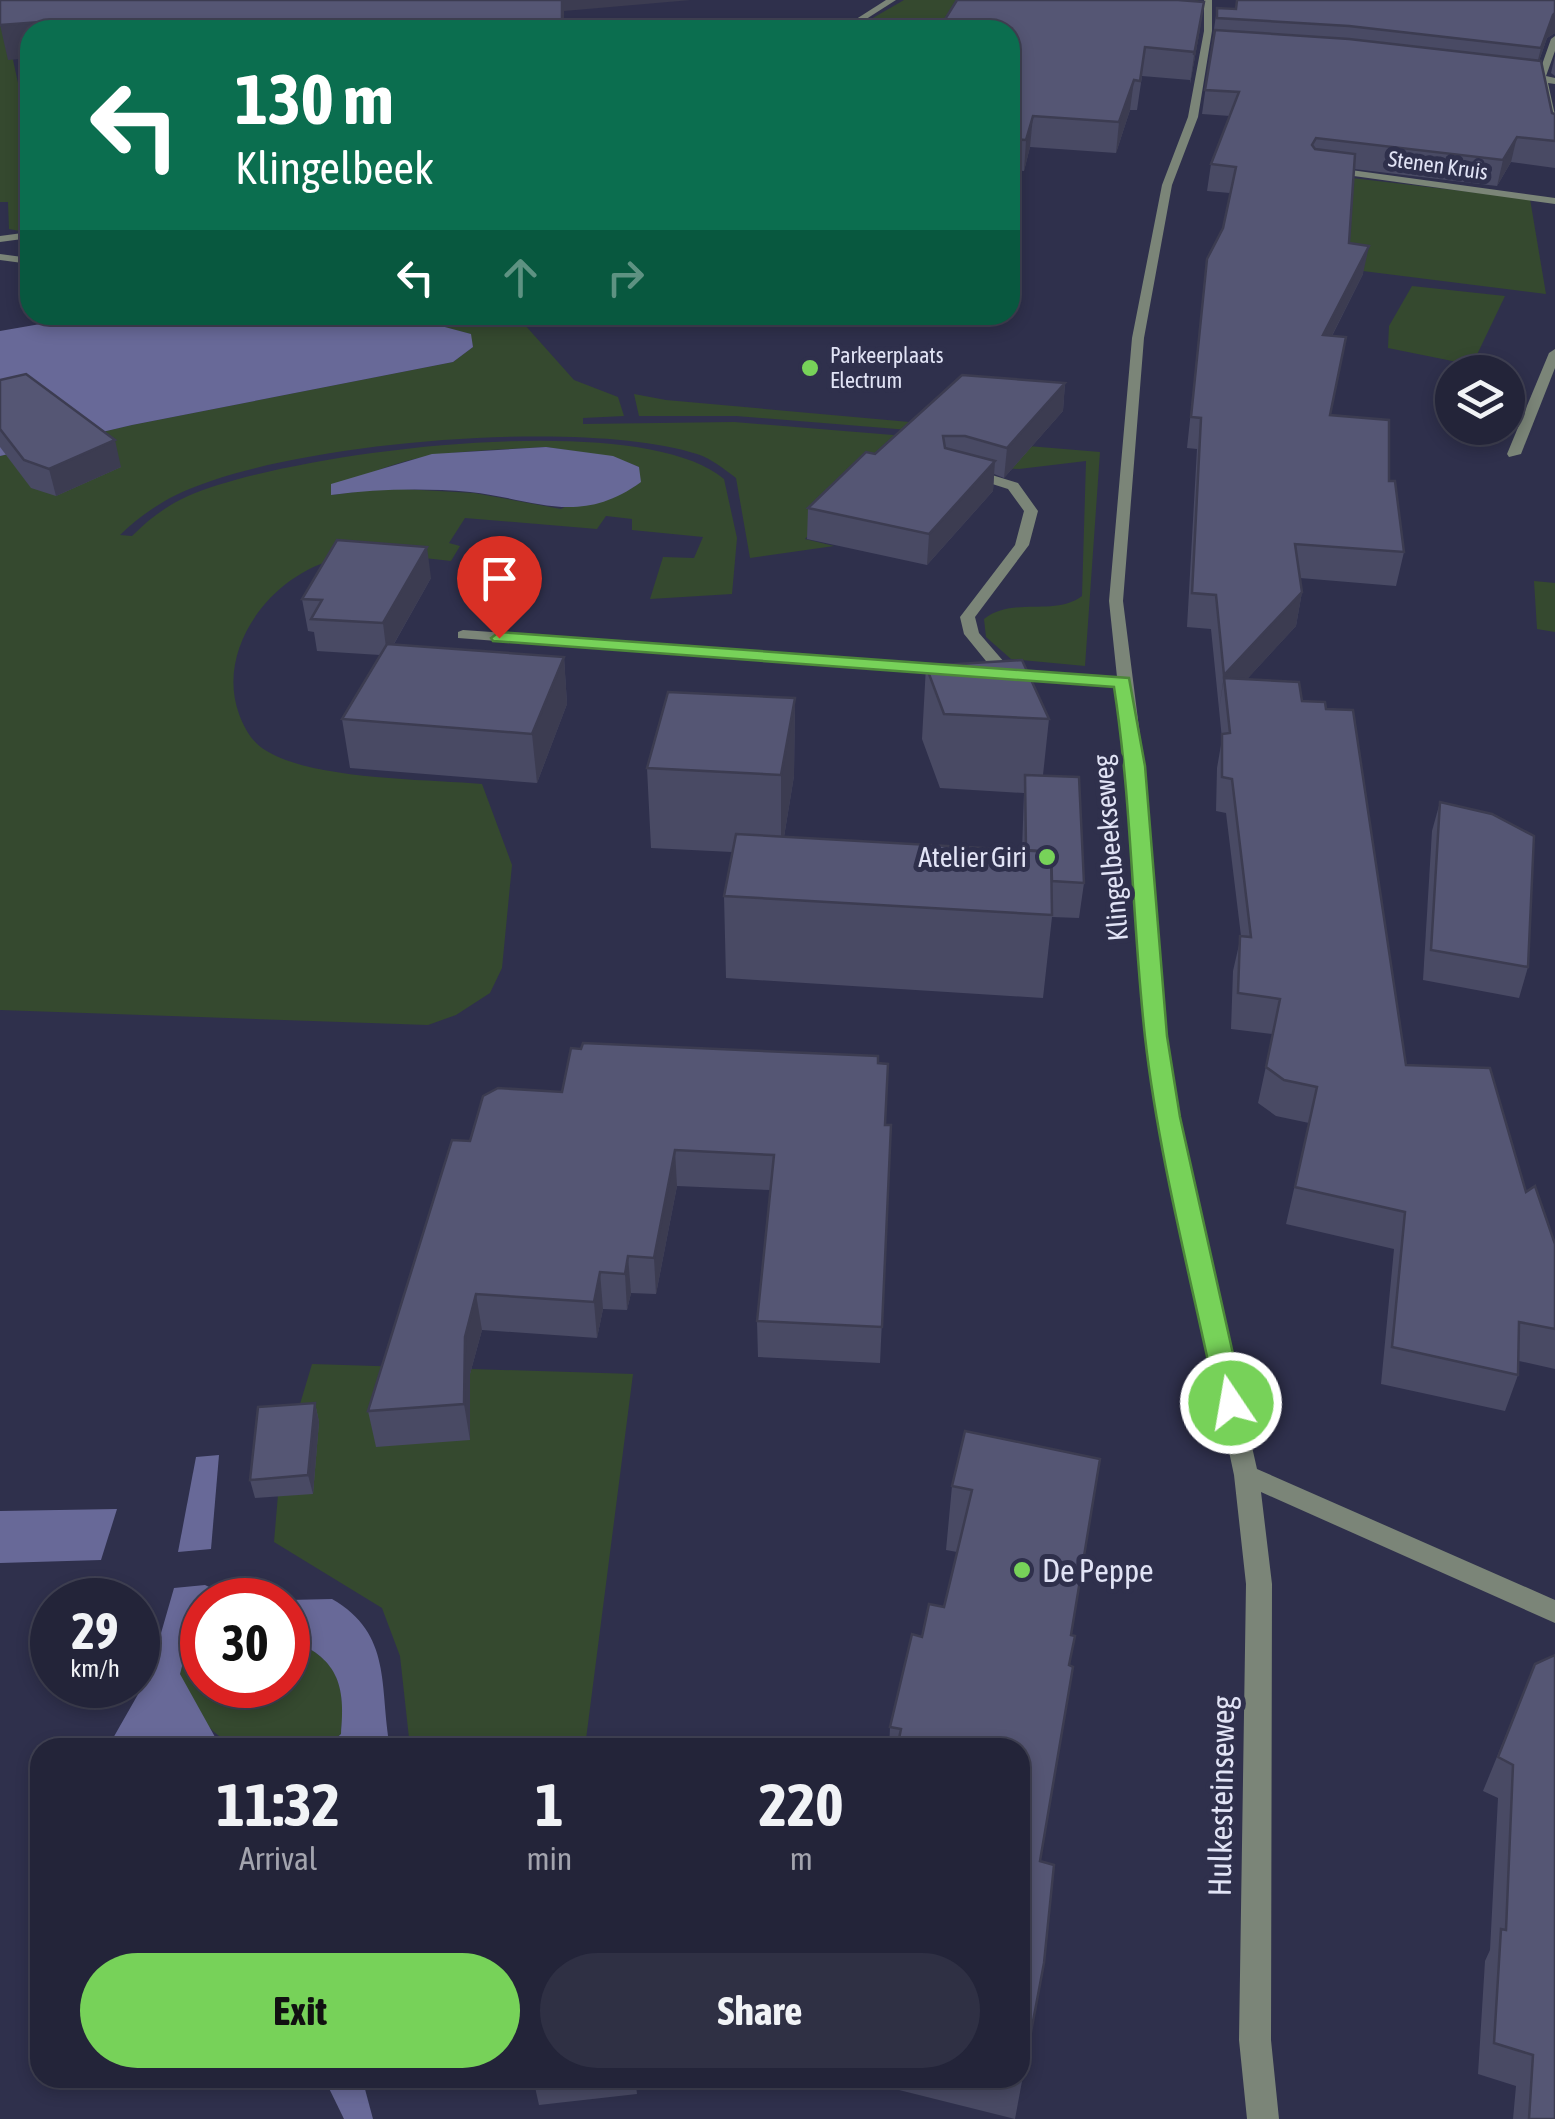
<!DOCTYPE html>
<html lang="en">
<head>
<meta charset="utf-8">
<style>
  body { margin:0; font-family:"Asap Condensed",sans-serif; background:#2f3044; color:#f1f3f6; height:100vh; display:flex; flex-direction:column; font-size:38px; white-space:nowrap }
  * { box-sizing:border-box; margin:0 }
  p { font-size:32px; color:#a3a4ae }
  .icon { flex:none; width:55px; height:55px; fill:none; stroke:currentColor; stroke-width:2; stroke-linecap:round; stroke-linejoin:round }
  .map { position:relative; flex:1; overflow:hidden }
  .details { position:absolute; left:30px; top:1738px; width:1000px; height:350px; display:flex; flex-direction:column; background:#232439; border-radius:30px; box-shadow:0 5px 15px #0003,0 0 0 2px #404153 }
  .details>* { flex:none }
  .top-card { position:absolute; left:20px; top:20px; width:1000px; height:305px; border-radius:30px; box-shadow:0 5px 15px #0003,0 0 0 2px #404153; background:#0b6e4f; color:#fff; overflow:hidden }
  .fabs { position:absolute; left:1435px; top:355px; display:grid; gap:20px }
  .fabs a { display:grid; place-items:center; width:90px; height:90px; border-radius:50%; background:#232439; box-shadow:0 5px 15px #0003,0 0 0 2px #404153; font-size:50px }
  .speed { position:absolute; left:30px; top:1578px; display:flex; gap:20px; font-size:50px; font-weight:700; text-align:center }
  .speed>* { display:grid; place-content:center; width:130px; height:130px; border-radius:50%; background:#232439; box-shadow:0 5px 15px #0003,0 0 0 2px #404153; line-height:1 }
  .speed small { font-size:25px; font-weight:400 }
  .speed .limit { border:15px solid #d22; background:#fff; color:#111 }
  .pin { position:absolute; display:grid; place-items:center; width:85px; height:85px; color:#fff; margin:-102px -42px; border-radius:50% 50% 50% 0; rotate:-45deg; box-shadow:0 0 10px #0007 }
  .pin .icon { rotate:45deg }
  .me { position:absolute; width:110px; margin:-55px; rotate:348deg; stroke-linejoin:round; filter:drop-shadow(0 0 8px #0008) }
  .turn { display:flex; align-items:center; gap:35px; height:210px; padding:0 50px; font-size:45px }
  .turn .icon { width:130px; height:130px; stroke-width:2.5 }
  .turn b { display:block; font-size:70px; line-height:85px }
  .lanes { display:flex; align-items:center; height:95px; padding:0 50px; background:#0003; justify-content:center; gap:50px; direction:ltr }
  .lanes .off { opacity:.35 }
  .eta { display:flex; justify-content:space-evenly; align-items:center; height:170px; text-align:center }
  .eta b { font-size:60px; font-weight:700; line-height:70px }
  .cta { display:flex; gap:20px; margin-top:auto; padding:20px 50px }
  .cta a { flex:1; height:115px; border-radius:60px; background:#77d259; color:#111; font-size:40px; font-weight:700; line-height:115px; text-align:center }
  .cta a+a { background:#2f3044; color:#f1f3f6 }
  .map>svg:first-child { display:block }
  .green { fill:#35492f; fill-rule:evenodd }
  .water { fill:#686998 }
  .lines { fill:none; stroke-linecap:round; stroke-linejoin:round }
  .street { fill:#7b8578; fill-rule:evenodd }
  .wall { fill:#494a64 }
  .shaded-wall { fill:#3c3c51 }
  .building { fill:#555674; stroke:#3c3c51; stroke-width:2.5 }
  .route { fill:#77d259; stroke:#4d883a; stroke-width:2.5 }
  .poi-dot { fill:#77d259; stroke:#2f304c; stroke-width:4 }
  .labels { text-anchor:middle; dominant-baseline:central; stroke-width:10; stroke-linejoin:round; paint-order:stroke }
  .far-street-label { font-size:22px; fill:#e1e3f5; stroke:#2f304c }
  .far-poi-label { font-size:22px; fill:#e1e3f5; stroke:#2f304c; text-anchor:start }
  .street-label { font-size:28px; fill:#e1e3f5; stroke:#2f304c }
  .poi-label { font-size:28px; fill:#e1e3f5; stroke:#2f304c; text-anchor:end }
  .near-poi-label { font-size:32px; fill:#e1e3f5; stroke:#2f304c; text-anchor:start }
  .near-street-label { font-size:32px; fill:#e1e3f5; stroke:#2f304c }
</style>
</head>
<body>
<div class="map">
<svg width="1555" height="2119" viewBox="0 0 1555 2119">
  <rect width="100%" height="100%" fill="#2f304c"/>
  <!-- green -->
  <g class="green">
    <path d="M0 0 30 138V233L9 229 8 202H0Z"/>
    <path d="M904 0H1198V20L852 30Z"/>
    <path d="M1352 178 1530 199 1546 294 1347 269Z"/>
    <path d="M1412 286 1505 296 1472 365 1388 348 1389 326Z"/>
    <path d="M400 315H516L574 380 618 397 624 416 583 418V424L734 422 1100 452 1085 666 1011 659 986 637 984 619C1013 596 1054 617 1082 596L1086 461 1019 469 968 466 863 479 805 539 834 546 750 558 736 478C724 469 712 459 697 454 584 417 283 442 176 495 156 505 136 519 120 535L132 536C149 519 166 506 188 496 288 452 639 406 724 479L737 538 732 594 650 599 663 557 694 558 703 537 632 530V519L606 516 597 529 465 518 449 543 460 546 451 561C415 557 373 551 337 559 272 574 215 648 239 714 244 728 252 742 265 750 312 780 425 779 482 784L512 865 502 968 490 993 456 1015 428 1025 0 1010V456L132 425 453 362 473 347 470 334ZM546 447 613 457 639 467 561 509 474 493 384 488 332 495C399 448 467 452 546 447Z"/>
    <path d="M634 394 666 400 1010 431 1007 438 736 416H639Z"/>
    <path d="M1534 581 1555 583V632L1537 629Z"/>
    <path d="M312 1364 633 1374 585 1747H410L400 1656 382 1608 274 1542 280 1471Z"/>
    <path d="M202 1629V1685H288V1639C339 1657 346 1685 341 1734L326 1747C244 1747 214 1763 180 1674L190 1636Z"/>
  </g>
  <!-- water -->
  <g class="water">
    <path d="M92 315H400L471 334 473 347 453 362 132 425 0 456V331Z"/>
    <path d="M546 447 613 456 639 467 641 482C579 527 536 499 470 492 423 488 378 489 331 495V484L432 454Z"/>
    <path d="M219 1455 211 1549 178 1552 196 1457Z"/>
    <path d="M117 1509 101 1560 0 1563V1511Z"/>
    <path d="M205 1585 236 1600H202V1629L190 1636 180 1674 215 1737 234 1747H108L149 1675 174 1588Z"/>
    <path d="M332 1599C393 1634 379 1687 390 1747H326L341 1734C346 1685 338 1657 288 1639V1600Z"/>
    <path d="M324 2078H362L373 2119H344Z"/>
  </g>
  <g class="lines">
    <!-- street -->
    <g class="street">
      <path d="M886 0H896L849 30H839Z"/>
      <path d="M1204 0H1212V31L1198 117 1172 185 1144 338 1123 601 1144 767 1166 1036 1178 1117 1257 1469 1555 1600V1623L1261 1492 1272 1584 1271 2040 1279 2119H1247L1239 2040 1246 1584 1234 1475 1158 1117 1146 1036 1128 767 1118 686 999 677 964 634 960 617 1015 545 1024 511 1008 489 964 475V469L969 468 1018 483 1038 511 1029 545 975 617 979 633 1011 670 1117 677 1109 601 1132 338 1162 185 1188 117 1204 31Z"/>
      <path d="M1555 36V51L1546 76 1555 78V84L1548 83 1555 115V140L1550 137 1539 82 1517 77 1521 74 1538 76 1551 39Z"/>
      <path d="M1329 167 1555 198V204L1325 172Z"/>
      <path d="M30 232V238L0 242V236Z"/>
      <path d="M0 254 30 258V264L0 260Z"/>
      <path d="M1555 349V368L1521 454 1509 457 1507 454 1549 353Z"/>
      <path d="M463 630 951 665 959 670 951 675 458 638V632Z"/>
    </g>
  </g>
  <!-- wall -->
  <g class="wall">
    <path d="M1555 0V33L1547 38 1539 61 1555 141V168L1511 162 1497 186 1354 169 1349 243 1363 274 1332 336 1331 415 1389 481 1404 552 1396 586 1300 578 1302 592 1296 626 1247 679 1302 701 1406 1065 1526 1192 1555 1244V1369L1519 1361 1518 1375 1505 1411 1381 1384 1394 1249 1286 1224 1309 1123 1276 1116 1258 1103 1273 1034 1231 1029 1233 971 1241 936 1226 813 1216 811 1217 768 1222 739 1211 629 1187 627 1197 449 1187 448 1207 259 1223 228 1230 193 1207 191 1211 164 1230 116 1202 114 1217 8 1235 9Z"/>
    <path d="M1200 29 1190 84V80L1142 76 1137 110H1130L1116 153 1030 147 1024 171 1010 170V30Z"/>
    <path d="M1555 56V76L1551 73Z"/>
    <path d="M0 380 121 467 56 496 31 488 0 447Z"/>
    <path d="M1065 383 1063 411 1004 478 994 474 993 491 927 565 807 539 808 508 875 454Z"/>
    <path d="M431 578 394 644 564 657 567 704 537 783 350 768 342 719 380 655 317 651 314 632 308 631 302 599Z"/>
    <path d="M926 666 1049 719 1043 775 1084 883 1079 918 1052 917 1043 998 726 978 724 896 732 852 651 848 647 768 795 698 794 776 784 837 1022 850 1024 793 940 788 922 739Z"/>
    <path d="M1440 802 1528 967 1519 998 1423 980 1432 831Z"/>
    <path d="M891 1125 880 1363 758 1357 757 1321 770 1190 677 1186 656 1294 631 1293 627 1310 603 1309 597 1338 482 1330 470 1374V1440L376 1447 368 1411 470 1141Z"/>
    <path d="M315 1403 319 1422 313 1494 255 1498 250 1480Z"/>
    <path d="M965 1431 1071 1635 1070 1666 1040 1861 1044 1963 1015 2119 851 2078H1020V1748H889L890 1727 922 1637 944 1607 957 1552 946 1550 952 1486Z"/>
    <path d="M1535 1664 1555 2119H1513L1516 2086 1478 2074 1485 1961 1490 1950 1498 1798 1483 1791Z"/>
    <path d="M533 2078H635L637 2094 539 2105Z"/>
  </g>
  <!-- shaded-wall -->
  <g class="shaded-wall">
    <path d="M562 0H691L564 11V30H563Z"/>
    <path d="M1204 2 1200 29 1190 84 1194 55Z"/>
    <path d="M1555 13V33L1547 38 1535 72 1541 48 1553 15Z"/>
    <path d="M67 20 69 30H30V58L8 60 0 25Z"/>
    <path d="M135 26 136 30H83Z"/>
    <path d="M1134 80 1130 110 1116 153 1119 122Z"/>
    <path d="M1033 116 1030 147 1024 171 1026 140Z"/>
    <path d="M1517 137 1511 162 1497 186 1503 160Z"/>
    <path d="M1369 246 1363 274 1317 365 1323 335Z"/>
    <path d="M1065 383 1063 411 1004 478 1007 448Z"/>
    <path d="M115 440 121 467 56 496 49 469Z"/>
    <path d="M995 461 993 491 927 565 929 534Z"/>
    <path d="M427 547 431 578 387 656 383 623Z"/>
    <path d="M1302 592 1296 626 1227 701 1224 678 1219 710 1224 675Z"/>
    <path d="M564 657 567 704 537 783 532 734Z"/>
    <path d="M795 698 794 776 781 855V775Z"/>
    <path d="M675 1150 677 1186 656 1294 654 1258Z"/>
    <path d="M628 1256 631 1293 627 1310 625 1274Z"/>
    <path d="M600 1272 603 1309 597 1338 594 1302Z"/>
    <path d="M476 1294 482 1330 470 1374V1440L464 1404 465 1337Z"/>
    <path d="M315 1403 319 1422 313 1494 308 1475Z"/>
  </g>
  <!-- building -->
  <g class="building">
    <path d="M0 0H562V21L712 30H136L135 26 70 30 67 20 0 25Z"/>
    <path d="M957 0H1178L1204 2 1194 55V52L1145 47 1140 81 1134 80 1119 122 1033 116 1026 140 1010 139V30H931L936 21H944Z"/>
    <path d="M1237 0H1555V13L1553 15 1541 48 1349 26 1217 18V8L1236 9Z"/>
    <path d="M1215 30 1349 39 1541 61 1552 113 1555 114V141L1517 137 1503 160 1316 138 1312 145 1315 149 1355 154 1349 243 1369 246 1323 335 1346 337 1330 415 1389 420V481H1395L1404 552 1295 544 1302 592 1224 675 1216 595 1192 593 1201 418 1191 417 1207 259 1223 228 1236 167 1211 164 1239 92 1205 90Z"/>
    <path d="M26 374 115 440 49 469 24 460 0 429V380Z"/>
    <path d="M962 375 1065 383 1007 448 965 436H943L945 448 995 461 929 534 808 508 866 452 875 454Z"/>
    <path d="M337 540 427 547 383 623 311 619 322 600 302 599Z"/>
    <path d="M387 644 564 657 532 734 342 719Z"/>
    <path d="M1022 660 1049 719 944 714 926 666Z"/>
    <path d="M1224 678 1299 682 1302 701 1325 702 1326 709 1353 710 1406 1065 1490 1068 1526 1192 1535 1186 1555 1244V1329L1519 1322 1518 1375 1392 1347 1405 1212 1295 1187 1317 1087 1284 1080 1266 1067 1280 999 1238 993 1240 936 1251 937 1232 779 1222 777V734L1230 733Z"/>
    <path d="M668 692 795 698 781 775 647 768Z"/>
    <path d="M1025 775 1079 777 1084 883 1052 881 1051 852 1026 850Z"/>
    <path d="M1440 802 1492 814 1534 836 1528 967 1431 950Z"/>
    <path d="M736 834 1051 852 1052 915 724 896Z"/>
    <path d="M583 1043 878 1056V1063L888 1064 885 1125H891L882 1327 757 1321 774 1155 675 1150 654 1258 628 1256 625 1274 600 1272 594 1302 476 1294 465 1337 464 1404 368 1411 452 1140 470 1141 483 1096 498 1088 562 1092 571 1048 581 1049Z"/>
    <path d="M315 1403 308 1475 250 1480 258 1407Z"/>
    <path d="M965 1431 1100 1459 1071 1635 1075 1636 1069 1665 1073 1667 1040 1861 1054 1865 1044 1963 1025 2064 1020 2062V1748H897L901 1729 890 1727 912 1634 922 1637 929 1604 944 1607 972 1490 952 1486Z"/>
    <path d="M1555 1655V2119H1529L1533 2055 1494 2043 1501 1929 1506 1930 1513 1765 1498 1757 1535 1664Z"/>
  </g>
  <!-- route -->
  <path class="route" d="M499 632 1129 678 1145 766 1167 1036 1180 1117 1244 1403 1240 1411H1221L1217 1403C1192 1282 1159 1160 1145 1037 1132 920 1132 803 1114 687L493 641 491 638Z"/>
  <!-- markers -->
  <g class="poi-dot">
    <circle cx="810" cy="368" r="10"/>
    <circle cx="1047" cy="857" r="10"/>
    <circle cx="1022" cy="1570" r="10"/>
  </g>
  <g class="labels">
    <!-- far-street labels -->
    <g class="far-street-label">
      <text transform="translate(1438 165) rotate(8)">Stenen Kruis</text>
    </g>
    <!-- far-poi labels -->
    <g class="far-poi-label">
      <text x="830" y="355">Parkeerplaats<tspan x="830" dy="25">Electrum</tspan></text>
    </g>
    <!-- street labels -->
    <g class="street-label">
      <text transform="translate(1110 848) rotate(-95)">Klingelbeekseweg</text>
    </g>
    <!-- poi labels -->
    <g class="poi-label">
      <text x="1027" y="857">Atelier Giri</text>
    </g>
    <!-- near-poi labels -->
    <g class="near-poi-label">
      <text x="1042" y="1570">De Peppe</text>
    </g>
    <!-- near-street labels -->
    <g class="near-street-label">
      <text transform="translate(1221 1796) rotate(-89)">Hulkesteinseweg</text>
    </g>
  </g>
</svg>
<div class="fabs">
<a><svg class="icon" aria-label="layers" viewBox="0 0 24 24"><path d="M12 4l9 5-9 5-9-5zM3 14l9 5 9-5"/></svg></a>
</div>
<div class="speed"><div>29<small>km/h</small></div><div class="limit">30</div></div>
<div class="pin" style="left:499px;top:638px;background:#d93025"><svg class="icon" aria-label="arrive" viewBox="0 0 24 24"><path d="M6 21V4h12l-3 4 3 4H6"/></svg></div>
<svg class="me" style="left:1231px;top:1403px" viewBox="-20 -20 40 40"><circle r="17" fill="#77d259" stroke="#fff" stroke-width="3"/><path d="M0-11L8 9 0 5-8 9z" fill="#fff"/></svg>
<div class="top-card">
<div class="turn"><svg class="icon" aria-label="left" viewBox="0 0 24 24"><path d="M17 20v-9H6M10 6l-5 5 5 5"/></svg><div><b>130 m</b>Klingelbeek</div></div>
<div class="lanes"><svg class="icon" aria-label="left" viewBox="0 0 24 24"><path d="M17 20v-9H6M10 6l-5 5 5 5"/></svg><svg class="icon off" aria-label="ahead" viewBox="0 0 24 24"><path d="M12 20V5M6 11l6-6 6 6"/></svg><svg class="icon off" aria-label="right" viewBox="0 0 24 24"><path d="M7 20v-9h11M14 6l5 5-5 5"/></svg></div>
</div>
<section class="details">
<div class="eta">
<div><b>11:32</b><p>Arrival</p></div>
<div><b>1</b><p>min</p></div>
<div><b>220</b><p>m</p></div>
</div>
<div class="cta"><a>Exit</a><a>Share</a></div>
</section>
</div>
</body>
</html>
